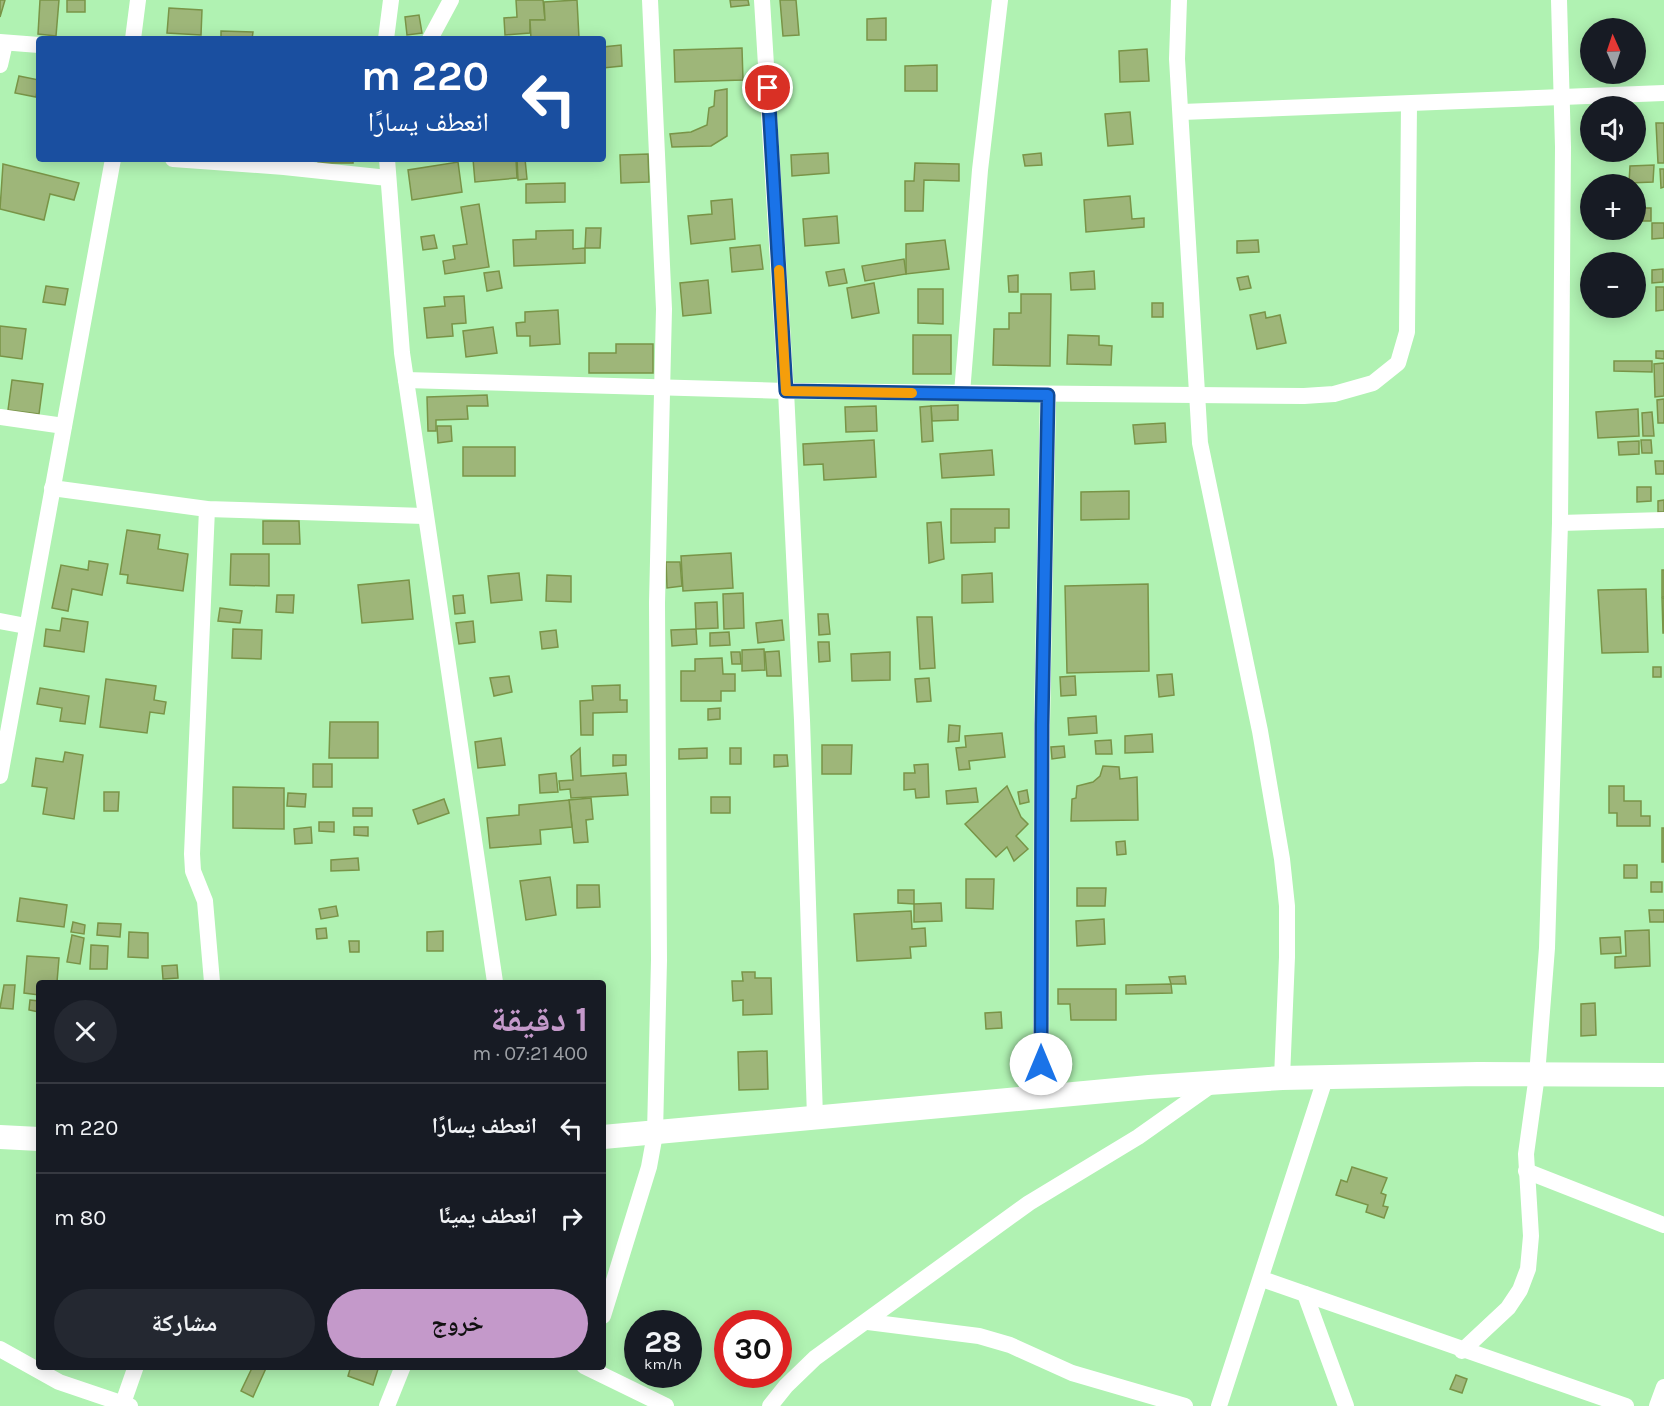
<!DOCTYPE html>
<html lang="ar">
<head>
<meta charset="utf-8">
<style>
  body { margin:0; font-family:Karla,"Noto Naskh Arabic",sans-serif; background:#242831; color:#f1f3f6; direction:rtl; height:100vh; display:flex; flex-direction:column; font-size:22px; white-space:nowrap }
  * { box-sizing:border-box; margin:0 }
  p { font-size:20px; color:#9ea1a6 }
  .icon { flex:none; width:33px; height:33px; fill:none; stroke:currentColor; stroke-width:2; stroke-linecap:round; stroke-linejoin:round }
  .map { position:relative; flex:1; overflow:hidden; direction:ltr }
  .side { position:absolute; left:36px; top:980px; width:570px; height:390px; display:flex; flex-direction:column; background:#171b24; border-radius:6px; box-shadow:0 3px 15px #0003; direction:rtl }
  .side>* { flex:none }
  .top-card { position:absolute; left:36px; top:36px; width:570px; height:126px; border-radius:6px; box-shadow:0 3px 15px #0003; direction:rtl; background:#1a4fa0; color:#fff; overflow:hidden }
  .needle { width:39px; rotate:357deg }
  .buttons { position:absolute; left:1580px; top:18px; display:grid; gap:12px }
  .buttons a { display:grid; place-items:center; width:66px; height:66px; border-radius:50%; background:#171b24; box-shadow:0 3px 15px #0003; font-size:30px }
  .speed { position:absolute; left:624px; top:1310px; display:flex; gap:12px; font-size:30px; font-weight:700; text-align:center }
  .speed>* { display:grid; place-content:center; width:78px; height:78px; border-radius:50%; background:#171b24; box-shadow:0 3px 15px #0003; line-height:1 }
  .speed small { font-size:15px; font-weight:400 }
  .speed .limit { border:9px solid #d22; background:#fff; color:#111 }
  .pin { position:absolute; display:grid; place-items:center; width:51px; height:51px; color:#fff; margin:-26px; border:3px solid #fff; border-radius:50%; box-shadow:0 2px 6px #0007 }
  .me { position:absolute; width:66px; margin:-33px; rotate:0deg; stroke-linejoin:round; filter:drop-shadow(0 0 4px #0008) }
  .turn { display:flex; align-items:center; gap:21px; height:126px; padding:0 18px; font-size:27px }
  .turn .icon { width:78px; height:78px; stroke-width:2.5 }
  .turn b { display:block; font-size:42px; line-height:51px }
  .round { display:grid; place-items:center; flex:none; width:63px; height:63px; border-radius:32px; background:#242831 }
  .overview { display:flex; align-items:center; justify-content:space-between; height:102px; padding:0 18px }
  h1 { font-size:36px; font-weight:700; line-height:45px; color:#c499ca }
  .button { display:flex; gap:12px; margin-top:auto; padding:12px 18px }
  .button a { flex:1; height:69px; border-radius:36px; background:#c499ca; color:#111; font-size:24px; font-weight:700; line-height:69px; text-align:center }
  .button a+a { background:#242831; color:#f1f3f6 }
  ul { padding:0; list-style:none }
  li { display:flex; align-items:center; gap:18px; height:90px; padding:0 18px; border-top:2px solid #363941 }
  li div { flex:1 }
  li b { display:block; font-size:22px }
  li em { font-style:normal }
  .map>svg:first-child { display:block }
  .building { fill:#9eb679; stroke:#799447; stroke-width:1.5 }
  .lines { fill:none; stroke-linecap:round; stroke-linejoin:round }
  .street { stroke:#fff; stroke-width:16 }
  .secondary { stroke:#fff; stroke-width:24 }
  .route-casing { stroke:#114b97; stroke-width:15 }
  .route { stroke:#1a73e8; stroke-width:10 }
  .slow { stroke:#f59e0b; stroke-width:10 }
</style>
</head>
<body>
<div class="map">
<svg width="1664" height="1406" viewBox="0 0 1664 1406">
  <rect width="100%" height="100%" fill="#b0f2b2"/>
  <!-- building -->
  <g class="building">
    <path d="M0 0H5L0 17Z"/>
    <path d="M40 0H59L56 36 38 34Z"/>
    <rect x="67" y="0" width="18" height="12"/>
    <path d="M516 0H543L545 20H530V33L505 35 504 18 517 17Z"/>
    <path d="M577 0 579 38 531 39 530 20H545L544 2Z"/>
    <path d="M730 0H748L749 5 731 7Z"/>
    <path d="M780 0H796L799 35 783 36Z"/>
    <path d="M169 8 202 10 201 35 167 33Z"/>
    <path d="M419 15 422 33 407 35 405 17Z"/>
    <path d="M886 18V40H867V19Z"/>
    <path d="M221 31 253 32 252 39H221Z"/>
    <path d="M621 45 622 66 603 68V47Z"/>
    <path d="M742 48 743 80 675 82 674 50Z"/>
    <path d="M1147 49 1149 81 1120 82 1119 51Z"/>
    <path d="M937 65V91H905V66Z"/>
    <path d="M19 76 39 80 36 97 15 93Z"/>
    <path d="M727 89V136L711 146 672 147 670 134 691 132 707 125 709 108 714 106 715 91Z"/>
    <path d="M1130 112 1133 144 1108 146 1105 114Z"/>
    <path d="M1656 123H1664V163H1658Z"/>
    <path d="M828 153 829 173 792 176 791 155Z"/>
    <path d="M1041 153 1042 165 1025 166 1023 155Z"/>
    <path d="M648 154 649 182 621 183 620 155Z"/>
    <rect x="318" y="159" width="35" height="4"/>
    <path d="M473 159H516L517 178 475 182Z"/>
    <path d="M517 159H525L527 179 518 180Z"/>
    <path d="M458 162 462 192 412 200 408 170Z"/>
    <path d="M915 163 959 164V181L924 180 923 211H905V181H914Z"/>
    <path d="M3 164 79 183 74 200 50 194 44 220 0 209Z"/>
    <path d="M1654 165 1653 182 1629 183 1630 166Z"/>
    <path d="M1660 169H1664V187L1661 188Z"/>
    <path d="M565 183V202L526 203V184Z"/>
    <path d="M1130 196 1132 219 1144 218V227L1086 232 1084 200Z"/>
    <path d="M732 199 735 239 691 244 688 216 712 214 711 201Z"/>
    <path d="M479 204 489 267 445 274 443 261 455 259 453 246 467 244 461 207Z"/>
    <rect x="1635" y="208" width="16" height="13"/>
    <path d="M837 216 839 243 805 246 803 219Z"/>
    <path d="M1652 223H1664V238L1652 239Z"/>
    <path d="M586 228H601L600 248H585Z"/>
    <path d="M573 230V249L585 248V263L514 266 513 240 536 239V231Z"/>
    <path d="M434 235 437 248 423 250 421 237Z"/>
    <path d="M945 240 949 269 906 274V244Z"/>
    <path d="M1258 240 1259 252 1237 253V241Z"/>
    <path d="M760 245 763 269 732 272 730 248Z"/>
    <path d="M904 259 906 274 865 281 862 266Z"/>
    <path d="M844 269 847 283 829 286 826 272Z"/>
    <path d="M1663 269V282L1652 283V270Z"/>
    <path d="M499 271 502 288 487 291 484 273Z"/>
    <path d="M1094 271 1095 289 1071 290 1070 273Z"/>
    <path d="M1018 275V292H1009L1008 276Z"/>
    <path d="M1248 276 1251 288 1240 290 1237 278Z"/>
    <path d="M708 280 711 313 683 316 680 283Z"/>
    <path d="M874 283 879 313 852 318 847 288Z"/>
    <path d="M46 286 68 289 65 305 43 302Z"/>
    <path d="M1656 287H1664V310L1656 311Z"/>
    <path d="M918 289H943V324L918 323Z"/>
    <path d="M1021 294H1051L1050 366 993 365 994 329H1009V313H1021Z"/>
    <path d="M464 296 466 323 452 324 453 336 427 338 424 308 445 306 444 297Z"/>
    <rect x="1152" y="303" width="11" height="14"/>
    <path d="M558 310 560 344 530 346V336H517L516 323 525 322V312Z"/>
    <path d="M1265 312 1266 318 1280 315 1286 343 1257 349 1250 315Z"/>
    <path d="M0 326 26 329 22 359 0 356Z"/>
    <path d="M493 327 497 353 466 357 463 331Z"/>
    <rect x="913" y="335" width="38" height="39"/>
    <path d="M1068 335 1099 336V345L1112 346 1111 365 1067 364Z"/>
    <path d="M616 344H653V373H589V353H616Z"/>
    <path d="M1656 351H1664V359L1656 358Z"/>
    <path d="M1614 361H1652V372L1614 371Z"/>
    <path d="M1664 363V396L1655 397 1654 364Z"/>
    <path d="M12 380 43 384 39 414 8 410Z"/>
    <path d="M487 395 488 406H467L468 419 436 420V431H428L427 397Z"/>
    <path d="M1664 399V423H1658L1657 400Z"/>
    <path d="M958 405V420L932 421 931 406Z"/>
    <path d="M876 406 877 431 846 432 845 407Z"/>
    <path d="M931 406 933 441 922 442 920 407Z"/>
    <path d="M1638 409 1639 436 1598 438 1596 412Z"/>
    <path d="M1652 412 1654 436H1643L1642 413Z"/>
    <path d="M1165 423 1166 442 1135 444 1133 425Z"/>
    <path d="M437 426H451L452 441 438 443Z"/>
    <path d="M874 440 876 477 824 480 823 464 804 465 803 444Z"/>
    <path d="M1641 440H1651L1652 453H1642Z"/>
    <path d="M1639 441V454L1619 455 1618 442Z"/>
    <rect x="463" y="447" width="52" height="29"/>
    <path d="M992 450 994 475 942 478 940 454Z"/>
    <path d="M1655 461H1664V474H1656Z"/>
    <path d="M1637 487H1651V501L1637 502Z"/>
    <path d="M1129 491V519L1081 520V492Z"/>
    <path d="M1664 500V512H1658V501Z"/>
    <path d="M951 509H1009V528H995V542L951 543Z"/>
    <path d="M263 521H299L300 544H263Z"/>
    <path d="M941 522 944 559 929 563 927 523Z"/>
    <path d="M127 530 160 535 158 549 188 554 183 591 127 583 128 575 120 574Z"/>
    <path d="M731 553 733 588 683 591 681 556Z"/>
    <path d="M231 554H269V586L230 585Z"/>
    <path d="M89 561 108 564 102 595 72 589 68 611 52 608 61 565 88 570Z"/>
    <path d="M666 562H680L682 586 667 588Z"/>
    <rect x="1662" y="570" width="2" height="27"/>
    <path d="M519 573 522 600 491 603 488 576Z"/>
    <path d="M992 573 993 602 962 603V575Z"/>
    <path d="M547 575 571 576V602L546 601Z"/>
    <path d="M409 580 413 619 362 623 358 585Z"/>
    <path d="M1148 584 1149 671 1067 673 1065 586Z"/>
    <path d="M1646 589 1648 652 1602 653 1598 590Z"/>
    <path d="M743 593 744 628 724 629 723 594Z"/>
    <path d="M277 595H294L293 613 276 612Z"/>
    <path d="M463 595 465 613 455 614 453 596Z"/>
    <path d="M1662 598H1664V633H1663Z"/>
    <path d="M717 602 718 628 696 629 695 603Z"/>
    <path d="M220 608 242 611 240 623 218 621Z"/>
    <path d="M818 614H828L830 634 819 635Z"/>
    <path d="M917 617H932L935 668 920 669Z"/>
    <path d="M62 618 88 622 84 652 44 646 46 629 60 631Z"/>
    <path d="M782 620 784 640 758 643 756 623Z"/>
    <path d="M473 621 475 642 459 644 456 623Z"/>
    <path d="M233 629 262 630 261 659 232 658Z"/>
    <path d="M696 629 697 644 672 646 671 630Z"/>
    <path d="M556 630 558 647 542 649 540 632Z"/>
    <path d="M729 632 730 645 710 646V633Z"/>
    <path d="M818 642H829L830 661 819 662Z"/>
    <path d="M764 649 765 670 742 671V650Z"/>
    <path d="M779 651 781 676H767L765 652Z"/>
    <path d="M731 652H740L741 664H732Z"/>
    <path d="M890 652V680L852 681 851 654Z"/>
    <path d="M722 658 723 674H735V691H721V701H681V671H695V659Z"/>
    <rect x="1653" y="667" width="8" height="10"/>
    <path d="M1172 674 1174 695 1159 697 1157 675Z"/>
    <path d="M509 676 512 692 494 696 490 678Z"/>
    <path d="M1075 676 1076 695 1061 696 1060 677Z"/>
    <path d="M929 678 931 701 917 702 915 679Z"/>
    <path d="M106 679 156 686 154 700 166 702 164 714 150 712 147 733 100 727Z"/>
    <path d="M620 685V700H627V712L593 713V735H581L580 701 593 700 592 686Z"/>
    <path d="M40 688 89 696 85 724 60 721 62 708 37 704Z"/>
    <path d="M720 708V719L708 720V709Z"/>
    <path d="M1096 716 1097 733 1069 735 1068 718Z"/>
    <path d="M330 722H378V758H329Z"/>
    <path d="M949 725 960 726 959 741 948 742Z"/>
    <path d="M1002 733 1005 757 969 761 970 769 959 770 956 748 966 747 965 736Z"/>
    <path d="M1152 734 1153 752 1125 753V736Z"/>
    <path d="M501 738 505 765 478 768 475 742Z"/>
    <path d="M1111 740 1112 754H1096L1095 741Z"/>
    <path d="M822 745H852L851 774H822Z"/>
    <path d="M1064 746 1065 757 1052 759 1051 747Z"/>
    <path d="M580 748 581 776 626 773 628 795 571 798 570 789 560 790 559 781 573 780 571 756Z"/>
    <path d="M707 748V758L679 759V749Z"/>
    <rect x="730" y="748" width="11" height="16"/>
    <path d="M65 752 83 755 74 819 43 814 47 788 32 786 36 758 63 762Z"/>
    <path d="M613 755H626V765L613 766Z"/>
    <path d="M774 755H787L788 766 774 767Z"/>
    <rect x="313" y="764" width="19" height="23"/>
    <path d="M928 764 929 797 916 798 915 789 904 790V773H915L914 765Z"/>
    <path d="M1103 766 1119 767 1120 779 1137 777 1138 820 1071 821 1072 799 1076 798 1077 786 1093 782 1100 776Z"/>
    <path d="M556 773 558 792 540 793 539 775Z"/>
    <path d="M1007 786 1021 817 1028 824 1016 836 1028 849 1014 861 1007 847 996 857 965 824Z"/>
    <path d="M1609 786H1624V801H1641V816H1650V826H1617V813H1609Z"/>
    <path d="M233 787 284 788V829L233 828Z"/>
    <path d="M976 788 978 802 947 804 946 791Z"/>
    <path d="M1027 790 1029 802 1020 804 1018 792Z"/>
    <path d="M104 792H119L118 811H104Z"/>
    <path d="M288 793 306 794 305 807 287 806Z"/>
    <rect x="711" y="797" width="19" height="16"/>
    <path d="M591 798 593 819 586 820 588 842 574 843 569 800Z"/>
    <path d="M444 799 449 813 418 824 413 810Z"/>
    <path d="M569 800 572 827 540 830 541 844 490 848 487 818 519 815V805Z"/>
    <rect x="353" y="808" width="19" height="8"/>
    <path d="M319 822H334V832L319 831Z"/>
    <path d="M311 827 312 843 295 844 294 829Z"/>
    <path d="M354 827H368V836L354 835Z"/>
    <rect x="1662" y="828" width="2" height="34"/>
    <path d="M1125 841 1126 854 1117 855 1116 842Z"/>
    <path d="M358 858 359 870 331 871V860Z"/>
    <rect x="1624" y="865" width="13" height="13"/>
    <path d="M550 877 556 915 526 920 520 881Z"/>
    <path d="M966 879H994L993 909 966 908Z"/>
    <rect x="1651" y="882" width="11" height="10"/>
    <path d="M577 885H599L600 907 577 908Z"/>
    <path d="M1077 888H1106L1105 906H1077Z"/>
    <path d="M898 890H914V904L898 903Z"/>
    <path d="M20 898 67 905 64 927 17 921Z"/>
    <path d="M941 903 942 921 914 922V904Z"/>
    <path d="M336 906 338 916 321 919 319 909Z"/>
    <path d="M1649 910H1664V922H1650Z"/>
    <path d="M911 911 912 929 925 928 926 946 910 947 911 958 857 961 854 914Z"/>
    <path d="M1104 919 1105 944 1077 946 1076 921Z"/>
    <path d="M73 922 85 925 84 934 71 932Z"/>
    <path d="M98 923 121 924 120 937 97 935Z"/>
    <path d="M326 928 327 938 317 939 316 929Z"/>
    <path d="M1649 930 1650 966 1615 968V957L1626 956 1625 931Z"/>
    <path d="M443 931V951H427V932Z"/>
    <path d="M129 932 148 933V958L128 957Z"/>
    <path d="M72 935 84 938 80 964 67 962Z"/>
    <path d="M1620 937 1621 953 1601 954 1600 938Z"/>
    <path d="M349 941H359V952H350Z"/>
    <path d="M91 945 108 946 107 969H90Z"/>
    <path d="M27 956 59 958 57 982H39V995L24 993Z"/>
    <path d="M177 965 178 978 163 979 162 966Z"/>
    <path d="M742 972H755V978H771L772 1014 743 1015V1000L733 1001 732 981H743Z"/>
    <path d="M1185 976 1186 984H1171L1169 977Z"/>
    <path d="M1171 984 1172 993 1126 994V985Z"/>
    <path d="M4 985H15L13 1009 0 1008Z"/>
    <path d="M1058 989H1116V1020H1071L1070 1004H1058Z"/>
    <path d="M30 1000 39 1001V1012L29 1010Z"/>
    <path d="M1595 1003 1596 1035 1581 1036V1004Z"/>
    <path d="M1001 1012 1002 1028 986 1029 985 1013Z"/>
    <path d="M767 1051 768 1089 739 1090 738 1052Z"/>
    <path d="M1352 1167 1387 1178 1381 1193 1386 1195 1383 1206 1388 1207 1384 1218 1366 1212 1368 1205 1336 1195 1341 1180 1347 1182Z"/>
    <path d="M253 1366H267L253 1397 241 1391Z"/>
    <path d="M351 1366H379L373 1385 348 1376Z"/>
    <path d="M1456 1375 1467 1379 1462 1393 1450 1389Z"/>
  </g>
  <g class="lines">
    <!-- street -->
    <g class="street">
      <path d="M762 0 786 391 802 720 815 1117"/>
      <path d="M1179 0 1177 59 1200 443 1260 731 1282 859 1287 906V957L1282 1078"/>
      <path d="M133 39 138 0"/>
      <path d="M386 39 391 0"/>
      <path d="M430 39 451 0"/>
      <path d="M0 42 39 45"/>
      <path d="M0 65 5 43"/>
      <path d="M1182 112 1664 93"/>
      <path d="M173 159 284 167 388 178"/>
      <path d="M387 159 402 353 495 982"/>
      <path d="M406 380 786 391 1304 396 1334 394 1373 383 1398 363 1407 332 1409 104"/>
      <path d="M962 393 980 170 1000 0"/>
      <path d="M0 417 64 426"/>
      <path d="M52 488 207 509 424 516"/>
      <path d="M207 509 192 854 193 871 205 901 212 982"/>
      <path d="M1560 523 1664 520"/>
      <path d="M0 621 26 626"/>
      <path d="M0 776 113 159"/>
      <path d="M1041 1098 1042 725 1048 395"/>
      <path d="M1526 1171 1664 1225"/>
      <path d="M1262 1279 1626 1406"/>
      <path d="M1305 1294 1346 1406"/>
      <path d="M603 1316 649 1167 655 1134 659 960 657 603 664 309 650 0"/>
      <path d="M868 1322 979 1336 1010 1345 1072 1373 1185 1406"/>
      <path d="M0 1349 59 1382 130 1406"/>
      <path d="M1462 1351 1508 1308 1520 1290 1528 1269 1531 1236 1526 1154 1537 1075 1547 948 1560 523 1563 147 1559 0"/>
      <path d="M584 1366 666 1406"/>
      <path d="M122 1406 136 1366"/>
      <path d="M387 1406 403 1366"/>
      <path d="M770 1406 786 1386 815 1358 1029 1203 1138 1137 1213 1084"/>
      <path d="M1219 1406 1326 1076"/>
      <path d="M1657 1406 1664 1387"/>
    </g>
    <!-- secondary -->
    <g class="secondary">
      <path d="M0 1137 39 1139"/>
      <path d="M603 1137 1149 1087 1282 1078 1478 1074 1664 1075"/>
    </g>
  </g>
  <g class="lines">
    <defs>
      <path id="route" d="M768 88 786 391 1048 395 1042 725 1041 1064"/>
    </defs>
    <!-- route casing -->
    <use href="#route" class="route-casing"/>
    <!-- route -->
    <use href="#route" class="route"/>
    <!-- slow -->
    <path class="slow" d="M779 270 786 391 912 393"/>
  </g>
</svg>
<div class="buttons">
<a><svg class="needle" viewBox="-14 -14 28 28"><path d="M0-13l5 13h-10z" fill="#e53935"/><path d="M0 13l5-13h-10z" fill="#9ea1a6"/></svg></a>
<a><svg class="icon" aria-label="sound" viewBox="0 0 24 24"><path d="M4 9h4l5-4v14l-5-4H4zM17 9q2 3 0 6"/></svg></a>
<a>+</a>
<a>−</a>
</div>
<div class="speed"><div>28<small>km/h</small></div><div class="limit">30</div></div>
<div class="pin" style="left:768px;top:88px;background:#d93025"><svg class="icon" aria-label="arrive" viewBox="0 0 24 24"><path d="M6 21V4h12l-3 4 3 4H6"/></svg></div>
<svg class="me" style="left:1041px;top:1064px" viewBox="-20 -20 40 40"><circle r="19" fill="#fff"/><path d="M0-13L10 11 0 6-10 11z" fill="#1a73e8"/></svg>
<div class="top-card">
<div class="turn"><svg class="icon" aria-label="left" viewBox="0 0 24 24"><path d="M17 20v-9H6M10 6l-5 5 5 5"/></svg><div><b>220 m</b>انعطف يسارًا</div></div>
</div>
<section class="side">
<div class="overview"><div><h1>1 دقيقة</h1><p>400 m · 07:21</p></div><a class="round"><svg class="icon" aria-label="close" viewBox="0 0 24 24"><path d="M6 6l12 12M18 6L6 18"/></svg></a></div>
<ul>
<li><svg class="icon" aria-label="left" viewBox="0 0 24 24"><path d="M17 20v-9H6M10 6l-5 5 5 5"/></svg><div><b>انعطف يسارًا</b></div><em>220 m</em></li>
<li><svg class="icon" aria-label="right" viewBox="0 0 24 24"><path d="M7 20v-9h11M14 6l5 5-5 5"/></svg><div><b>انعطف يمينًا</b></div><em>80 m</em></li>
</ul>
<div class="button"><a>خروج</a><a>مشاركة</a></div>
</section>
</div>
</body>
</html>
